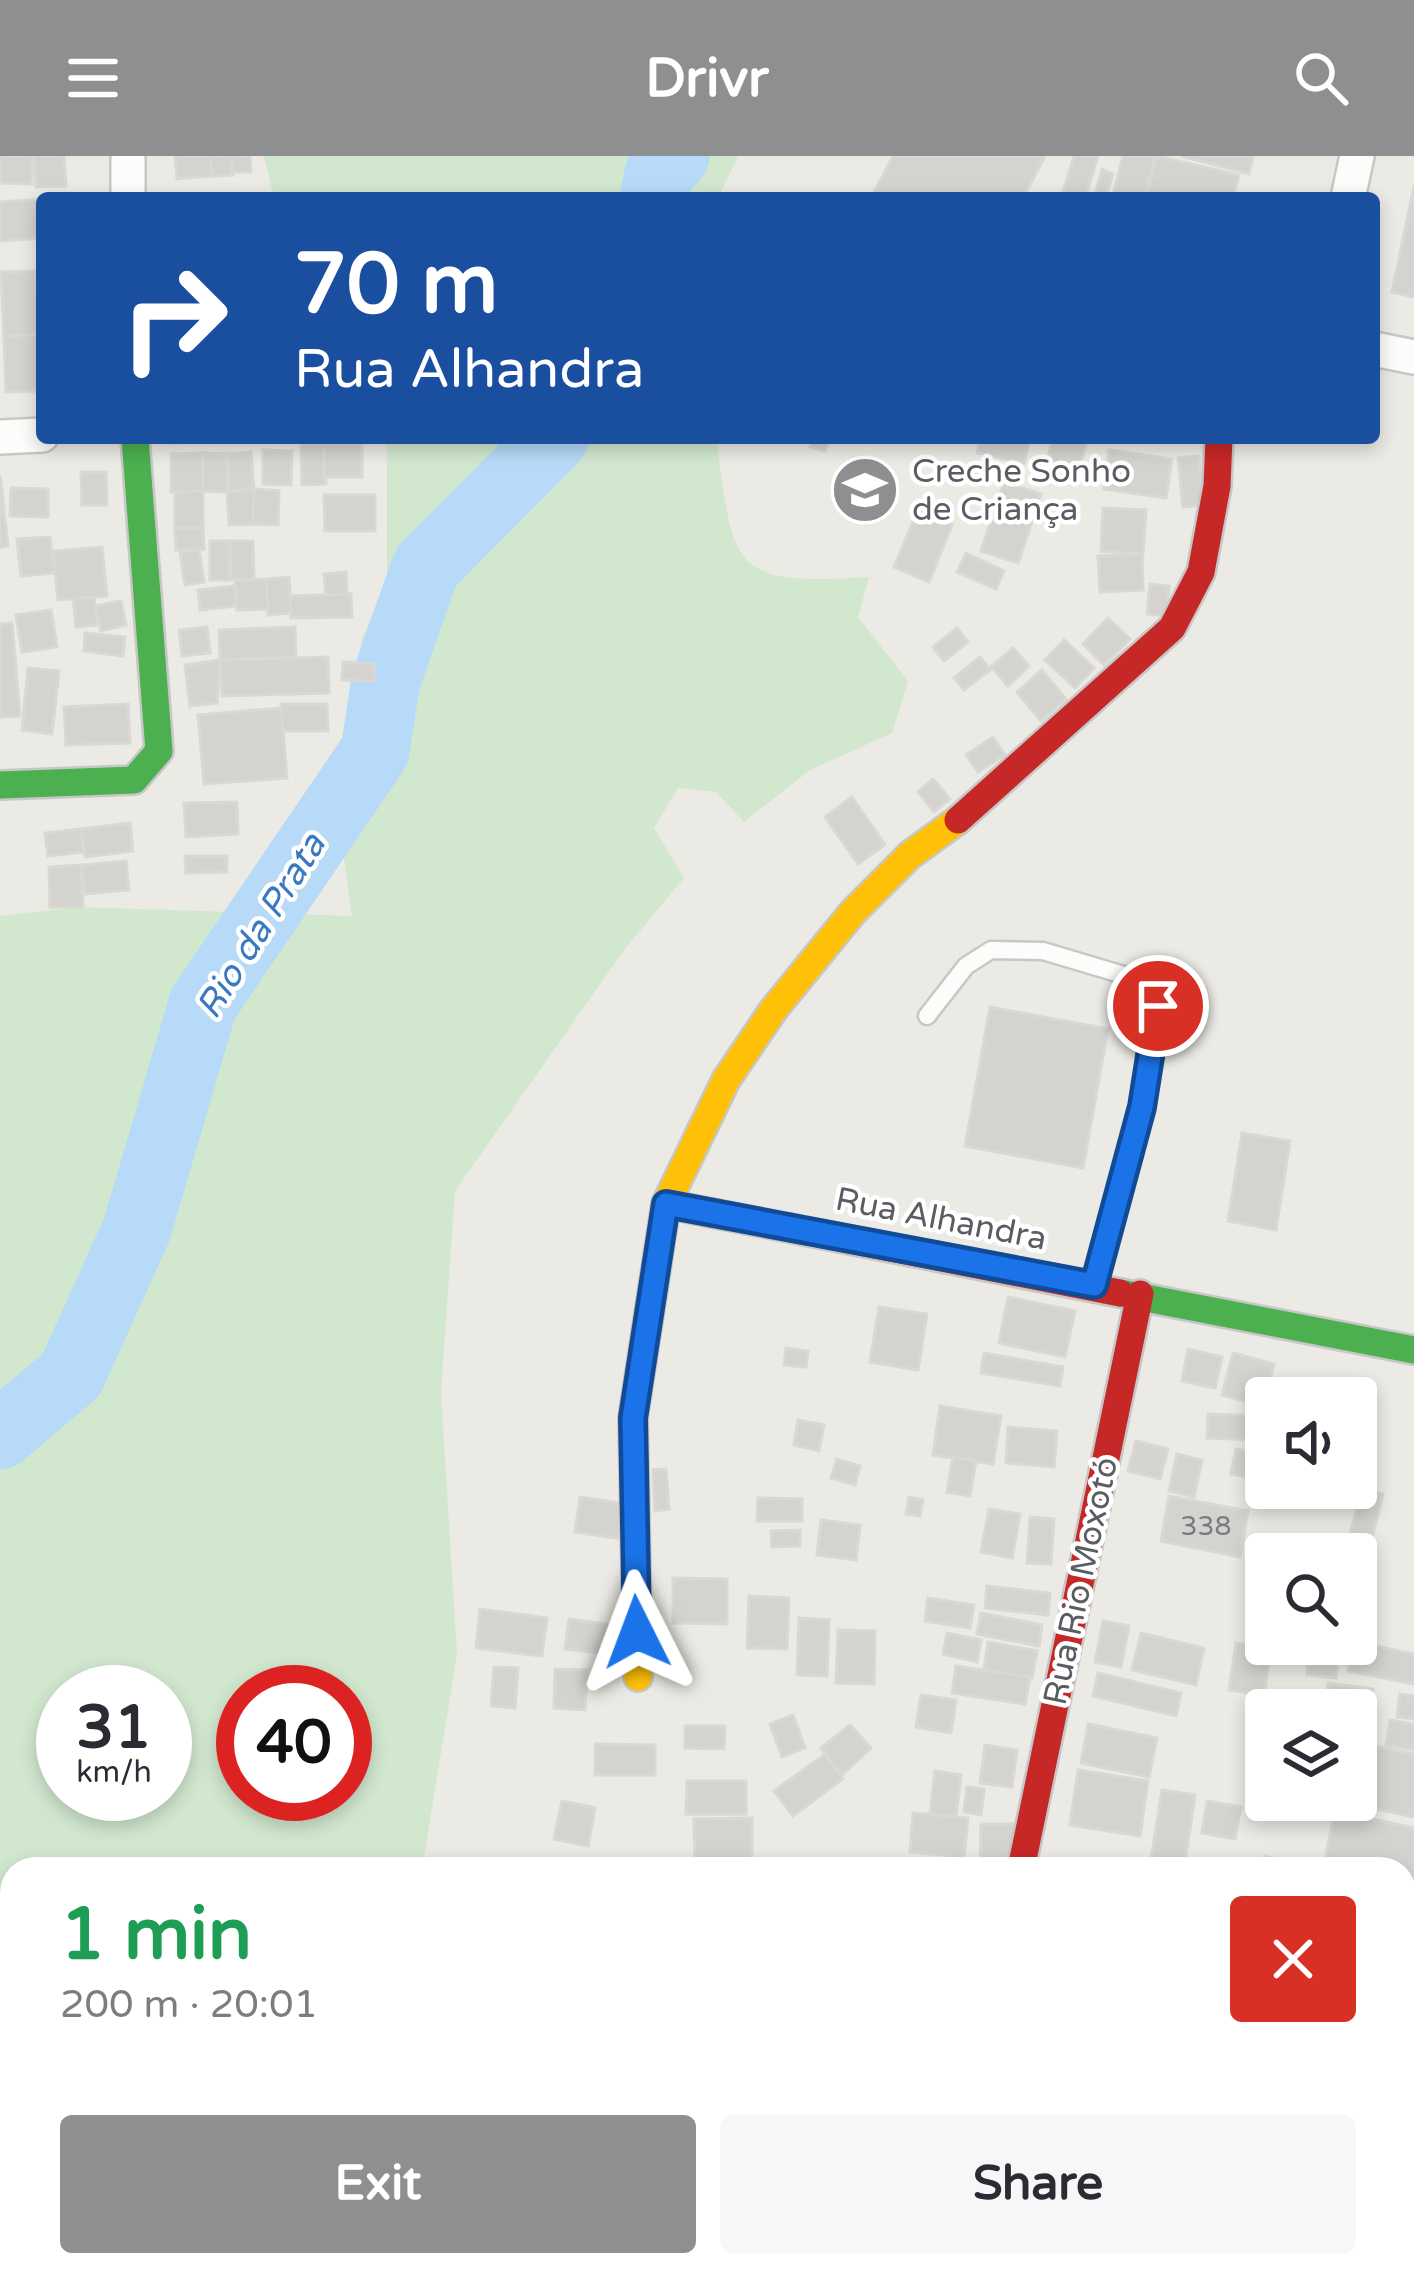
<!DOCTYPE html>
<html lang="en">
<head>
<meta charset="utf-8">
<style>
  body { margin:0; font-family:"Varela Round",sans-serif; background:#f7f7f7; color:#2b2b33; height:100vh; display:flex; flex-direction:column; font-size:45px; white-space:nowrap }
  * { box-sizing:border-box; margin:0 }
  p { font-size:39px; color:#7c7c81 }
  .icon { flex:none; width:66px; height:66px; fill:none; stroke:currentColor; stroke-width:2; stroke-linecap:round; stroke-linejoin:round }
  .map { position:relative; flex:1; overflow:hidden }
  .drawer { position:absolute; left:0px; top:1701px; width:1416px; height:420px; display:flex; flex-direction:column; background:#fff; border-radius:36px 36px 0 0; box-shadow:0 6px 18px #0003 }
  .drawer>* { flex:none }
  .banner { position:absolute; left:36px; top:36px; width:1344px; height:252px; border-radius:12px; box-shadow:0 6px 18px #0003; background:#1a4fa0; color:#fff; overflow:hidden }
  .fabs { position:absolute; left:1245px; top:1221px; display:grid; gap:24px }
  .fabs a { display:grid; place-items:center; width:132px; height:132px; border-radius:12px; background:#fff; box-shadow:0 6px 18px #0003; font-size:60px }
  .speed { position:absolute; left:36px; top:1509px; display:flex; gap:24px; font-size:60px; font-weight:700; text-align:center }
  .speed>* { display:grid; place-content:center; width:156px; height:156px; border-radius:50%; background:#fff; box-shadow:0 6px 18px #0003; line-height:1 }
  .speed small { font-size:30px; font-weight:400 }
  .speed .limit { border:18px solid #d22; background:#fff; color:#111 }
  .pin { position:absolute; display:grid; place-items:center; width:102px; height:102px; color:#fff; margin:-51px; border:6px solid #fff; border-radius:50%; box-shadow:0 3px 12px #0007 }
  .me { position:absolute; width:132px; margin:-66px; rotate:357deg; stroke-linejoin:round; filter:drop-shadow(0 0 9px #0008) }
  .turn { display:flex; align-items:center; gap:42px; height:252px; padding:0 60px; font-size:54px }
  .turn .icon { width:156px; height:156px; stroke-width:2.5 }
  .turn b { display:block; font-size:84px; line-height:102px }
  .round { display:grid; place-items:center; flex:none; width:126px; height:126px; border-radius:12px; background:#f7f7f7 }
  .overview { display:flex; align-items:center; justify-content:space-between; height:204px; padding:0 60px }
  h1 { font-size:72px; font-weight:700; line-height:90px; color:#1e9e55 }
  .button { display:flex; gap:24px; margin-top:auto; padding:24px 60px }
  .button a { flex:1; height:138px; border-radius:12px; background:#8d8f90; color:#fff; font-size:48px; font-weight:700; line-height:138px; text-align:center }
  .button a+a { background:#f7f7f7; color:#2b2b33 }
  header { display:flex; justify-content:space-between; align-items:center; height:156px; padding:0 60px; background:#8d8f90; color:#fff; font-size:54px; font-weight:700 }
  .map>svg:first-child { display:block }
  .green { fill:#d1e8cf; fill-rule:evenodd }
  .lines { fill:none; stroke-linecap:round; stroke-linejoin:round }
  .river { stroke:#b6daf7; stroke-width:69 }
  .building { fill:#d4d3cf; stroke:#dad8d4; stroke-width:3 }
  .lane-casing { stroke:#c7c7c5; stroke-width:21 }
  .street-casing { stroke:#c7c7c5; stroke-width:38 }
  .fast-casing { stroke:#c7c8c6; stroke-width:32 }
  .slow-casing { stroke:#c7c8c6; stroke-width:32 }
  .jam-casing { stroke:#c7c8c6; stroke-width:32 }
  .lane { stroke:#fcfcfb; stroke-width:16 }
  .street { stroke:#fcfcfb; stroke-width:33 }
  .fast { stroke:#4caf50; stroke-width:27 }
  .slow { stroke:#ffc107; stroke-width:27 }
  .jam { stroke:#c62828; stroke-width:27 }
  .route-casing { stroke:#114b97; stroke-width:30 }
  .route { stroke:#1a73e8; stroke-width:21 }
  .labels { text-anchor:middle; dominant-baseline:central; stroke-width:9; stroke-linejoin:round; paint-order:stroke }
  .number-label { font-size:27px; fill:#797c7e }
  .poi-label { font-size:33px; fill:#5a5e63; stroke:#fff; text-anchor:start }
  .street-label { font-size:33px; fill:#5a5e63; stroke:#fff }
  .water-label { font-size:36px; font-style:italic; fill:#3a78c0; stroke:#fff }
</style>
</head>
<body>
<header><svg class="icon" aria-label="menu" viewBox="0 0 24 24"><path d="M4 6h16M4 12h16M4 18h16"/></svg>Drivr<svg class="icon" aria-label="search" viewBox="0 0 24 24"><circle cx="10" cy="10" r="6"/><path d="M15 15l6 6"/></svg></header>
<div class="map">
<svg width="1414" height="2121" viewBox="0 0 1414 2121">
  <rect width="100%" height="100%" fill="#ebeae4"/>
  <!-- green -->
  <g class="green">
    <path d="M264 0H738L718 42H274Z"/>
    <path d="M387 282H716C734 412 729 430 869 421L858 461 908 525 892 577 810 614 744 666 716 636 678 632 654 672 684 722 624 794 455 1035 441 1236 457 1499 422 1713H12V2109H403V2121H0V760L78 751 352 760 341 683 386 631 413 524 360 488 387 423ZM63 1536H165V1638H63ZM243 1536H345V1638H243Z"/>
  </g>
  <g class="lines">
    <!-- river -->
    <g class="river">
      <path d="M654 42 659 18 675 0"/>
      <path d="M0 1279 71 1219 137 1073 203 848 375 595 386 524 426 411 554 282"/>
    </g>
  </g>
  <!-- building -->
  <g class="building">
    <path d="M0 0H32V28L0 27Z"/>
    <path d="M34 0H64L66 30 36 31Z"/>
    <path d="M175 0H210L212 20 177 23Z"/>
    <path d="M210 0H231L233 19 212 20Z"/>
    <path d="M231 0H250L251 16H232Z"/>
    <path d="M893 0H1045L1023 42H871Z"/>
    <path d="M1074 0H1098L1085 42H1061Z"/>
    <path d="M1123 0H1155L1144 42H1112Z"/>
    <path d="M1157 0 1239 19 1233 42H1146Z"/>
    <path d="M1181 0H1253L1249 18Z"/>
    <path d="M1102 13 1113 18 1106 42H1094Z"/>
    <path d="M1414 30V141L1392 136Z"/>
    <path d="M42 43V82L0 85V46Z"/>
    <path d="M36 115 38 179 4 180 1 116Z"/>
    <path d="M38 179 40 235 6 236 4 180Z"/>
    <path d="M173 282H222V283L174 287Z"/>
    <path d="M813 282H829L825 295 810 291Z"/>
    <path d="M980 282H1030L1024 307 977 297Z"/>
    <path d="M1053 282 1087 285 1078 316 1046 308Z"/>
    <path d="M301 289H324L326 328 302 329Z"/>
    <rect x="324" y="289" width="38" height="32"/>
    <path d="M263 294 292 295 291 329 263 328Z"/>
    <path d="M1109 294 1172 303 1166 342 1104 333Z"/>
    <path d="M251 296 254 333 230 335 227 298Z"/>
    <path d="M203 297 204 335 171 336V298Z"/>
    <path d="M203 297 227 298V336L203 335Z"/>
    <path d="M1199 300 1204 349 1183 351 1178 302Z"/>
    <path d="M81 316H106L107 349H82Z"/>
    <path d="M0 319 8 390 0 391Z"/>
    <path d="M1004 326 1041 338 1018 407 981 395Z"/>
    <path d="M11 332 48 333V361L10 360Z"/>
    <path d="M254 333 257 368 229 369 227 336Z"/>
    <path d="M254 333 279 335 278 369 253 368Z"/>
    <path d="M203 335V372H175V336Z"/>
    <path d="M324 339H375V375H325Z"/>
    <path d="M1103 352 1146 354 1143 398 1101 395Z"/>
    <path d="M918 354 952 369 929 426 894 411Z"/>
    <path d="M175 372H203L204 393 176 394Z"/>
    <path d="M50 381 54 417 21 420 17 383Z"/>
    <rect x="210" y="385" width="20" height="39"/>
    <path d="M230 385H253L254 423H231Z"/>
    <path d="M102 391 107 440 58 444 53 395Z"/>
    <path d="M199 394 204 426 185 429 180 396Z"/>
    <path d="M966 397 1004 415 996 433 957 416Z"/>
    <path d="M1142 398 1143 434 1100 436 1098 400Z"/>
    <path d="M346 416 347 439 326 440 324 418Z"/>
    <path d="M289 421 291 457 268 459 266 423Z"/>
    <path d="M266 423 268 453 237 454 235 424Z"/>
    <path d="M1150 428 1169 430 1167 460 1147 458Z"/>
    <path d="M234 430 236 450 200 454 198 434Z"/>
    <path d="M351 438 352 461 291 462 290 440Z"/>
    <path d="M94 441 98 469 76 471 73 443Z"/>
    <path d="M121 445 126 469 101 475 96 450Z"/>
    <path d="M51 454 57 491 22 496 16 459Z"/>
    <path d="M1108 462 1130 483 1104 509 1083 488Z"/>
    <path d="M12 467 20 560 0 561V468Z"/>
    <path d="M207 471 210 497 182 500 179 474Z"/>
    <path d="M295 471 296 501 220 504 219 474Z"/>
    <path d="M957 472 968 486 944 505 933 491Z"/>
    <path d="M85 477 125 481 123 500 84 495Z"/>
    <path d="M1064 484 1094 512 1075 532 1045 504Z"/>
    <path d="M1013 492 1029 510 1008 530 991 511Z"/>
    <path d="M328 501 329 537 222 540 220 504Z"/>
    <path d="M980 501 990 514 964 534 954 522Z"/>
    <path d="M220 504 217 547 190 550 185 509Z"/>
    <path d="M343 506 374 508V525L342 524Z"/>
    <path d="M28 512 59 515 52 578 22 574Z"/>
    <path d="M1042 514 1066 543 1041 565 1017 536Z"/>
    <path d="M128 548 130 587 66 589 64 551Z"/>
    <path d="M281 548H327L328 575H281Z"/>
    <path d="M281 552 287 622 204 628 198 559Z"/>
    <path d="M993 581 1005 599 978 616 966 599Z"/>
    <path d="M933 623 950 643 934 656 918 636Z"/>
    <path d="M852 641 885 689 858 708 825 661Z"/>
    <path d="M237 646 238 678 186 681 184 647Z"/>
    <path d="M130 667 133 695 85 701 81 673Z"/>
    <path d="M81 673 84 696 48 700 45 677Z"/>
    <path d="M185 700H227V716L186 717Z"/>
    <path d="M126 705 129 734 84 738 81 709Z"/>
    <path d="M81 709 83 751H50L49 711Z"/>
    <path d="M990 851 1108 873 1083 1012 965 990Z"/>
    <path d="M1242 977 1290 985 1276 1074 1228 1065Z"/>
    <path d="M1008 1141 1075 1155 1065 1201 999 1187Z"/>
    <path d="M879 1151 927 1158 918 1214 870 1206Z"/>
    <path d="M786 1192 808 1195 806 1211 784 1209Z"/>
    <path d="M1188 1193 1222 1201 1215 1232 1182 1225Z"/>
    <path d="M984 1197 1063 1211 1060 1230 981 1217Z"/>
    <path d="M1233 1197 1274 1208 1263 1250 1222 1239Z"/>
    <path d="M1356 1247 1366 1249 1358 1292H1356Z"/>
    <path d="M940 1250 1001 1260 993 1308 933 1299Z"/>
    <path d="M1208 1258 1260 1260 1259 1284 1207 1282Z"/>
    <path d="M798 1264 824 1269 819 1295 794 1289Z"/>
    <path d="M1008 1271 1057 1275 1054 1311 1006 1307Z"/>
    <path d="M1136 1285 1168 1293 1160 1323 1128 1315Z"/>
    <path d="M1236 1293 1266 1299V1325L1231 1318Z"/>
    <path d="M1177 1298 1202 1304 1194 1341 1169 1335Z"/>
    <path d="M953 1301 976 1305 970 1340 947 1336Z"/>
    <path d="M837 1303 860 1310 855 1329 831 1322Z"/>
    <path d="M666 1313 669 1353 655 1355 653 1314Z"/>
    <path d="M1362 1332 1383 1338 1370 1391 1348 1386Z"/>
    <path d="M1169 1340 1248 1355 1240 1401 1161 1385Z"/>
    <path d="M580 1341 627 1348 622 1383 575 1376Z"/>
    <path d="M909 1341 923 1344 920 1360 906 1358Z"/>
    <path d="M758 1342 802 1343V1365H757Z"/>
    <path d="M989 1353 1020 1358 1012 1402 981 1396Z"/>
    <path d="M1030 1361 1054 1363 1051 1408 1027 1407Z"/>
    <path d="M821 1364 860 1369 856 1404 817 1399Z"/>
    <path d="M800 1374V1390L772 1391 771 1375Z"/>
    <path d="M673 1422 727 1423V1468L673 1467Z"/>
    <path d="M987 1430 1050 1437 1048 1459 985 1452Z"/>
    <path d="M749 1440 789 1442 787 1493 747 1492Z"/>
    <path d="M928 1442 974 1449 970 1472 925 1465Z"/>
    <path d="M480 1453 547 1462 542 1500 476 1492Z"/>
    <path d="M981 1457 1042 1469 1039 1490 977 1478Z"/>
    <path d="M799 1462 829 1464 827 1520 797 1519Z"/>
    <path d="M569 1463 630 1471 626 1500 565 1493Z"/>
    <path d="M1103 1465 1129 1470 1121 1511 1095 1506Z"/>
    <path d="M838 1474 875 1475 874 1528 836 1527Z"/>
    <path d="M947 1477 981 1484 977 1506 943 1498Z"/>
    <path d="M1141 1477 1204 1492 1196 1529 1132 1514Z"/>
    <path d="M988 1486 1037 1495 1032 1522 984 1514Z"/>
    <path d="M1356 1486 1414 1498V1528L1348 1515Z"/>
    <path d="M1236 1487 1271 1493 1264 1539 1229 1534Z"/>
    <path d="M1310 1488H1340L1336 1522 1307 1519Z"/>
    <path d="M956 1510 1030 1521 1025 1548 952 1537Z"/>
    <path d="M494 1511 518 1512 515 1552 491 1550Z"/>
    <path d="M555 1513 587 1514 585 1554 554 1552Z"/>
    <path d="M1098 1517 1181 1537 1176 1560 1093 1540Z"/>
    <path d="M1328 1527 1373 1533 1366 1584 1356 1583V1554H1326Z"/>
    <path d="M1400 1538 1414 1540V1563L1397 1561Z"/>
    <path d="M921 1539 956 1544 951 1577 916 1571Z"/>
    <path d="M793 1559 805 1592 782 1601 770 1568Z"/>
    <path d="M1390 1564 1414 1568V1594L1386 1589Z"/>
    <path d="M1088 1568 1157 1582 1149 1621 1081 1607Z"/>
    <path d="M850 1569 871 1592 842 1619 821 1592Z"/>
    <path d="M685 1570H725L724 1593 685 1592Z"/>
    <path d="M1356 1586 1414 1598V1661L1334 1644H1356Z"/>
    <path d="M595 1588 655 1589V1619H595Z"/>
    <path d="M985 1589 1017 1594 1012 1631 980 1627Z"/>
    <path d="M825 1598 843 1623 793 1660 774 1635Z"/>
    <path d="M1078 1614 1148 1625 1140 1680 1070 1669Z"/>
    <path d="M935 1615 961 1619 956 1660 930 1658Z"/>
    <path d="M687 1625H746V1658H686Z"/>
    <path d="M967 1631 984 1633 981 1659 964 1656Z"/>
    <path d="M1162 1634 1195 1639 1184 1713 1150 1710Z"/>
    <path d="M562 1645 595 1652 588 1690 554 1683Z"/>
    <path d="M1207 1645 1241 1651 1235 1683 1202 1677Z"/>
    <path d="M1335 1655 1414 1672V1751L1404 1749V1713H1323Z"/>
    <path d="M913 1657 968 1662 964 1701 910 1696Z"/>
    <path d="M752 1662V1706L695 1707 694 1663Z"/>
    <path d="M981 1668H1014L1013 1710 980 1709Z"/>
    <path d="M1265 1700 1292 1709 1291 1713H1261Z"/>
    <path d="M579 1704 633 1710V1713H578Z"/>
    <path d="M1404 1832 1414 1834V1875L1404 1873Z"/>
    <path d="M1404 1881 1414 1883V1923L1404 1921Z"/>
    <path d="M1404 1938 1414 1940V2014L1404 2012Z"/>
    <path d="M1404 2020 1414 2021V2121H1225L1227 2109H1404Z"/>
    <path d="M557 2109 581 2112 580 2121H556Z"/>
    <rect x="978" y="2109" width="19" height="12"/>
    <path d="M1038 2109H1067L1064 2121H1034Z"/>
    <path d="M1073 2109H1101L1099 2121H1071Z"/>
    <path d="M1176 2109H1214L1211 2121H1173Z"/>
  </g>
  <g class="lines">
    <defs>
      <path id="lane" d="M927 860 966 810 991 794 1043 795 1137 823 1158 850 1142 951 1094 1128"/>
      <g id="street">
        <path d="M128 0V42"/>
        <path d="M1348 42 1357 0"/>
        <path d="M1374 193 1414 201"/>
        <path d="M0 281 42 279"/>
        <path d="M937 2121 939 2109"/>
      </g>
      <g id="fast">
        <path d="M0 629 134 624 159 595 135 282"/>
        <path d="M1120 1137 1414 1194"/>
      </g>
      <path id="slow" d="M638 1521 633 1262 666 1048 726 924 774 853 853 756 910 699 958 664"/>
      <g id="jam">
        <path d="M958 664 1172 472 1201 416 1217 330 1219 282"/>
        <path d="M666 1048 1120 1137"/>
        <path d="M1021 1713 1140 1138"/>
      </g>
    </defs>
    <!-- lane casing -->
    <use href="#lane" class="lane-casing"/>
    <!-- street casing -->
    <use href="#street" class="street-casing"/>
    <!-- fast casing -->
    <use href="#fast" class="fast-casing"/>
    <!-- slow casing -->
    <use href="#slow" class="slow-casing"/>
    <!-- jam casing -->
    <use href="#jam" class="jam-casing"/>
    <!-- lane -->
    <use href="#lane" class="lane"/>
    <!-- street -->
    <use href="#street" class="street"/>
    <!-- fast -->
    <use href="#fast" class="fast"/>
    <!-- slow -->
    <use href="#slow" class="slow"/>
    <!-- jam -->
    <use href="#jam" class="jam"/>
  </g>
  <g class="lines">
    <defs>
      <path id="route" d="M637 1476 633 1262 666 1048 1094 1129 1142 951 1158 850"/>
    </defs>
    <!-- route casing -->
    <use href="#route" class="route-casing"/>
    <!-- route -->
    <use href="#route" class="route"/>
  </g>
  <!-- icons -->
  <defs>
    <symbol id="school-disc" viewBox="-11 -11 22 22"><circle r="9.5" fill="#8d8f90" stroke="#fff"/><path d="M0-5L7-2L0 1L-7-2ZM-4 1L0 2.5L4 1V4Q0 6-4 4Z" fill="#fff"/></symbol>
  </defs>
  <g fill-rule="evenodd">
    <use href="#school-disc" x="827" y="296" width="76" height="76"/>
  </g>
  <g class="labels">
    <!-- number labels -->
    <g class="number-label">
      <text x="1206" y="1370">338</text>
    </g>
    <!-- poi labels -->
    <g class="poi-label">
      <text x="912" y="315">Creche Sonho<tspan x="912" dy="38">de Criança</tspan></text>
    </g>
    <!-- street labels -->
    <g class="street-label">
      <text transform="translate(941 1063) rotate(11)">Rua Alhandra</text>
      <text transform="translate(1081 1425) rotate(-78)">Rua Rio Moxotó</text>
    </g>
    <!-- water labels -->
    <g class="water-label">
      <text transform="translate(261 770) rotate(-58)">Rio da Prata</text>
    </g>
  </g>
</svg>
<div class="fabs">
<a><svg class="icon" aria-label="sound" viewBox="0 0 24 24"><path d="M4 9h4l5-4v14l-5-4H4zM17 9q2 3 0 6"/></svg></a>
<a><svg class="icon" aria-label="search" viewBox="0 0 24 24"><circle cx="10" cy="10" r="6"/><path d="M15 15l6 6"/></svg></a>
<a><svg class="icon" aria-label="layers" viewBox="0 0 24 24"><path d="M12 4l9 5-9 5-9-5zM3 14l9 5 9-5"/></svg></a>
</div>
<div class="speed"><div>31<small>km/h</small></div><div class="limit">40</div></div>
<div class="pin" style="left:1158px;top:850px;background:#d93025"><svg class="icon" aria-label="arrive" viewBox="0 0 24 24"><path d="M6 21V4h12l-3 4 3 4H6"/></svg></div>
<svg class="me" style="left:637px;top:1476px" viewBox="-20 -20 40 40"><path d="M0-17L14 15 0 8-14 15z" fill="#1a73e8" stroke="#fff" stroke-width="4"/></svg>
<div class="banner">
<div class="turn"><svg class="icon" aria-label="right" viewBox="0 0 24 24"><path d="M7 20v-9h11M14 6l5 5-5 5"/></svg><div><b>70 m</b>Rua Alhandra</div></div>
</div>
<section class="drawer">
<div class="overview"><div><h1>1 min</h1><p>200 m · 20:01</p></div><a class="round" style="background:#d93025;color:#fff"><svg class="icon" aria-label="close" viewBox="0 0 24 24"><path d="M6 6l12 12M18 6L6 18"/></svg></a></div>
<div class="button"><a>Exit</a><a>Share</a></div>
</section>
</div>
</body>
</html>
